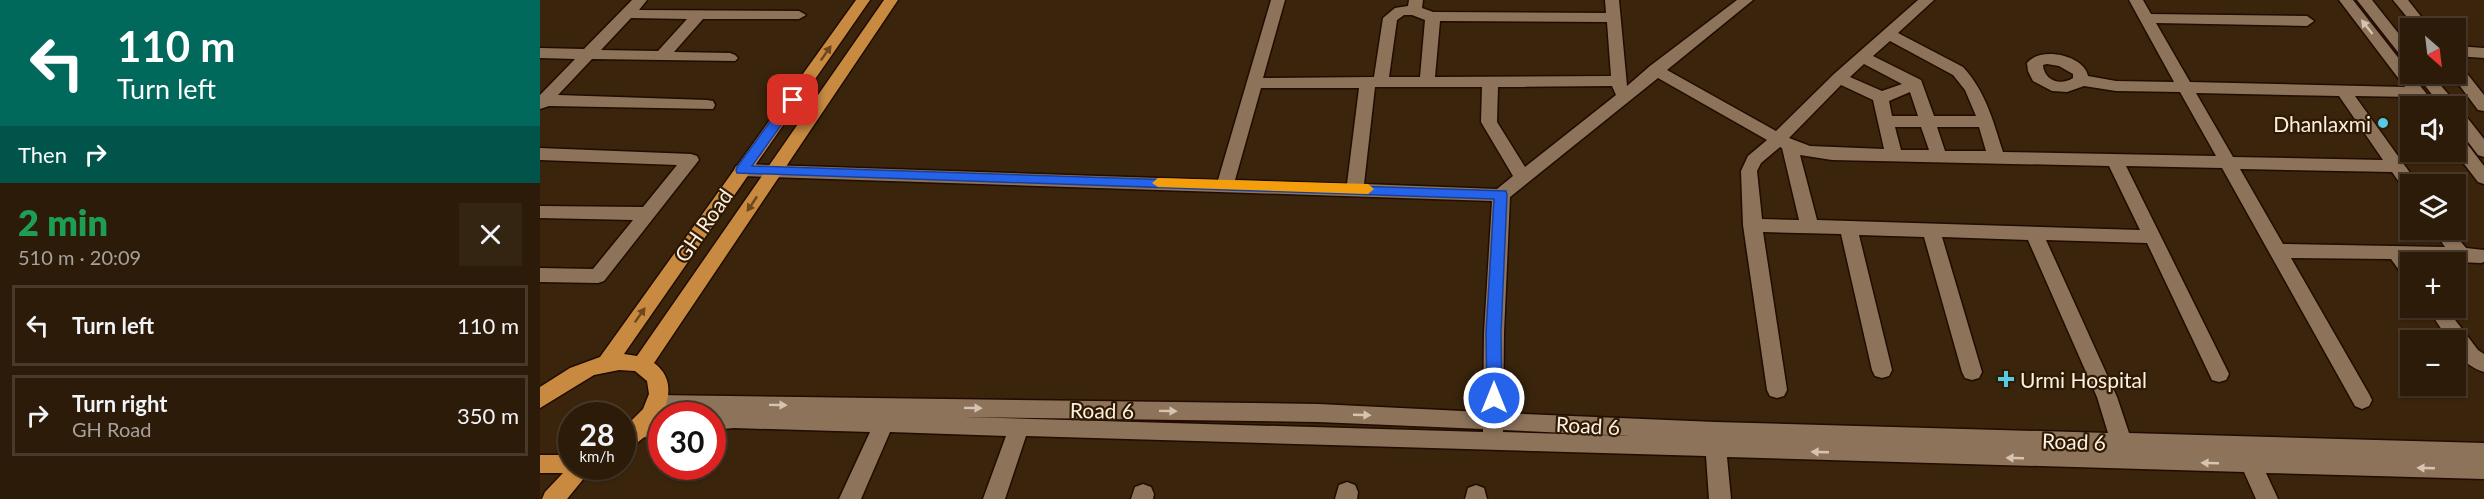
<!DOCTYPE html>
<html lang="en">
<head>
<meta charset="utf-8">
<style>
  body { margin:0; font-family:Lato,sans-serif; background:#342412; color:#f1f3f6; height:100vh; display:flex; flex-direction:column; font-size:22px; white-space:nowrap }
  * { box-sizing:border-box; margin:0 }
  p { font-size:20px; color:#a6a19c }
  .icon { flex:none; width:33px; height:33px; fill:none; stroke:currentColor; stroke-width:2; stroke-linecap:round; stroke-linejoin:round }
  .map { position:relative; flex:1; overflow:hidden }
  .panel { display:flex; flex-direction:column; background:#2c1b09; width:540px }
  .panel>* { flex:none }
  .top-card { background:#00695c; color:#fff; overflow:hidden }
  .needle { width:39px; rotate:152deg }
  .fabs { position:absolute; left:1860px; top:18px; display:grid; gap:12px }
  .fabs a { display:grid; place-items:center; width:66px; height:66px; border-radius:0px; background:#2c1b09; box-shadow:0 2px 4px #0004,0 0 0 2px #48392a; font-size:30px }
  .speed { position:absolute; left:18px; top:402px; display:flex; gap:12px; font-size:30px; font-weight:700; text-align:center }
  .speed>* { display:grid; place-content:center; width:78px; height:78px; border-radius:50%; background:#2c1b09; box-shadow:0 2px 4px #0004,0 0 0 2px #48392a; line-height:1 }
  .speed small { font-size:15px; font-weight:400 }
  .speed .limit { border:9px solid #d22; background:#fff; color:#111 }
  .pin { position:absolute; display:grid; place-items:center; width:51px; height:51px; color:#fff; margin:-26px; border-radius:12px; box-shadow:0 3px 9px #0006 }
  .me { position:absolute; width:66px; margin:-33px; rotate:0deg; stroke-linejoin:round; filter:drop-shadow(0 0 4px #0008) }
  .turn { display:flex; align-items:center; gap:21px; height:126px; padding:0 18px; font-size:27px }
  .turn .icon { width:78px; height:78px; stroke-width:2.5 }
  .turn b { display:block; font-size:42px; line-height:51px }
  .then { display:flex; align-items:center; height:57px; padding:0 18px; background:#0003; gap:12px; font-size:22px }
  .round { display:grid; place-items:center; flex:none; width:63px; height:63px; border-radius:0px; background:#342412 }
  .head { display:flex; align-items:center; justify-content:space-between; height:102px; padding:0 18px }
  h1 { font-size:36px; font-weight:800; line-height:45px; color:#1e9e55 }
  ul { padding:0; list-style:none }
  li { display:flex; align-items:center; gap:18px; height:81px; margin:0 12px 9px; padding:0 6px; border:3px solid #48392a; border-radius:0px }
  li div { flex:1 }
  li b { display:block; font-size:22px }
  li em { font-style:normal }
  main { display:flex; flex:1; min-height:0 }
  .map>svg:first-child { display:block }
  .lines { fill:none; stroke-linecap:round; stroke-linejoin:round }
  .minor-casing { stroke:#200c00; stroke-width:3 }
  .major-casing { stroke:#200c00; stroke-width:3 }
  .minor { fill:#8d735a; fill-rule:evenodd }
  .major { fill:#c88a40; fill-rule:evenodd }
  .oneway { fill:#d6c4b2 }
  .oneway2 { fill:#6c471b }
  .route { fill:#2563eb; stroke:#184099; stroke-width:1.5 }
  .slow { fill:#f59e0b }
  .poi-dot { fill:#57c9e2; stroke:#2f1a03; stroke-width:2 }
  .labels { text-anchor:middle; dominant-baseline:central; stroke-width:4.5; stroke-linejoin:round; paint-order:stroke }
  .poi-label { font-size:21px; fill:#fdefe1; stroke:#2f1a03; text-anchor:end }
  .street-label { font-size:21px; fill:#fdefe1; stroke:#2f1a03 }
</style>
</head>
<body>
<main>
<section class="panel">
<div class="top-card">
<div class="turn"><svg class="icon" aria-label="left" viewBox="0 0 24 24"><path d="M17 20v-9H6M10 6l-5 5 5 5"/></svg><div><b>110 m</b>Turn left</div></div>
<div class="then">Then<svg class="icon" aria-label="right" viewBox="0 0 24 24"><path d="M7 20v-9h11M14 6l5 5-5 5"/></svg></div>
</div>
<div class="head"><div><h1>2 min</h1><p>510 m · 20:09</p></div><a class="round"><svg class="icon" aria-label="close" viewBox="0 0 24 24"><path d="M6 6l12 12M18 6L6 18"/></svg></a></div>
<ul>
<li><svg class="icon" aria-label="left" viewBox="0 0 24 24"><path d="M17 20v-9H6M10 6l-5 5 5 5"/></svg><div><b>Turn left</b></div><em>110 m</em></li>
<li><svg class="icon" aria-label="right" viewBox="0 0 24 24"><path d="M7 20v-9h11M14 6l5 5-5 5"/></svg><div><b>Turn right</b><p>GH Road</p></div><em>350 m</em></li>
</ul>
</section>
<div class="map">
<svg width="1944" height="499" viewBox="0 0 1944 499">
  <rect width="100%" height="100%" fill="#3a240c"/>
  <g class="lines">
    <defs>
      <g id="minor">
        <path d="M92 0H107L99 10 259 11 266 15 259 19H163L134 52 190 53 195 55 198 58 195 61 52 59 18 95 167 100 173 101 175 105 173 109 9 106 0 109V95L35 59 0 58V48L44 49ZM91 18 147 19 118 51 61 50Z"/>
        <path d="M731 0H745L723 78 834 77 843 18 855 8 868 6 869 0H883L882 8 893 12 1066 13 1065 0H1079L1087 86 1110 66 1197 0H1213L1127 70 1236 131 1294 74 1378 0H1394L1358 33 1423 67C1446 92 1453 121 1463 152L1676 156 1640 92 1576 91 1544 86 1527 92 1512 91 1493 81 1488 71 1487 63C1500 46 1544 55 1548 76L1576 81 1634 82 1589 0H1603L1611 14 1767 16 1774 21 1767 26 1616 23 1650 82 1865 87 1799 0H1813L1896 106H1880L1873 97 1815 96 1878 184H1870V191L1864 189 1852 172 1700 169 1743 244 1905 247 1893 230H1911L1926 248 1944 250V262L1941 263 1871 260 1873 262H1870V279L1864 277 1851 259 1751 258 1829 394 1832 400 1829 406 1822 409 1815 406 1682 168 1586 166 1689 374 1686 380 1679 382 1672 380 1607 243 1506 240 1577 397 1589 433 1944 443V479L1726 473 1738 499H1716L1704 472 1187 457 1191 499H1169L1166 456 486 436 465 499H443L466 436 350 432 321 499H299L330 432 194 428 172 430V416H164L169 413H116L109 410 106 404 109 398 116 395 778 404 943 412 944 333 952 201 202 176 196 174 194 170 196 166 202 164 678 180ZM864 15H872L885 20 880 77H849L857 20ZM900 21 1067 22 1071 76 895 77ZM1350 41 1413 75 1425 90 1436 116H1394L1381 80 1333 56ZM1324 64 1362 84 1342 91 1310 77ZM1507 64 1519 66 1533 74V78C1521 86 1504 81 1503 65ZM1118 78 1227 140 1208 156 1201 171 1203 225 1227 390 1230 396 1237 398 1244 396 1247 390 1223 232 1301 234 1332 370 1335 376 1342 378 1349 376 1352 370 1319 235 1384 237 1422 372 1425 378 1432 380 1439 378 1442 372 1402 237 1488 240 1557 397 1568 433 1175 422 963 413 964 333 970 197ZM1301 85 1333 100 1344 149 1270 146 1249 138ZM1072 86 1076 95 985 167 957 122 958 87ZM835 87H942L941 122 973 176 957 189 824 184ZM721 88H819L807 184 695 180ZM1370 92 1378 116H1352L1349 101ZM1656 93 1799 96 1843 160 1693 157ZM1355 127H1381L1389 150H1361ZM1397 127H1439L1446 151H1405ZM1240 147 1242 148 1259 220 1222 219 1217 171 1221 163ZM1260 155 1292 160 1569 166 1600 230 1277 220ZM422 417 778 422 943 429V432ZM963 430 1090 436 963 432Z"/>
        <path d="M1817 0H1832L1870 48V63L1865 61Z"/>
        <path d="M1853 0H1868L1890 28H1876Z"/>
        <path d="M1916 46 1944 48V58L1916 56Z"/>
        <path d="M1916 65 1921 66 1944 95V111L1938 110 1911 74H1916Z"/>
        <path d="M1876 74H1891L1915 102 1917 106 1916 108V106H1901Z"/>
        <path d="M1916 110 1922 111 1944 139V157L1938 155 1916 126Z"/>
        <path d="M1916 135 1922 137 1944 166V184L1938 182 1915 152Z"/>
        <path d="M0 148 151 154 157 156 159 160 64 281 58 283 0 282V268L53 269 93 220 0 218V206L103 207 137 165 0 160Z"/>
        <path d="M1887 308H1906L1938 350 1944 354V372C1929 367 1916 357 1916 340H1909Z"/>
        <path d="M122 418V436L98 438 91 435 88 429 91 423Z"/>
        <path d="M807 482 815 485 818 492 817 499H795L799 485Z"/>
        <path d="M603 484 611 487 614 494 613 499H591L595 487Z"/>
        <path d="M936 485 944 488 947 499H925L928 488Z"/>
      </g>
      <g id="major">
        <path d="M316 0H330L84 354 97 356 344 0H358L114 363C149 388 113 440 82 451V430L103 409 109 394 107 381 95 371 79 370 54 375 0 408V387L30 368 60 357Z"/>
        <path d="M0 455H32V466H54L27 499H2L5 492 23 473H0Z"/>
      </g>
    </defs>
    <!-- minor casing -->
    <use href="#minor" class="minor-casing"/>
    <!-- major casing -->
    <use href="#major" class="major-casing"/>
    <!-- minor -->
    <use href="#minor" class="minor"/>
    <!-- major -->
    <use href="#major" class="major"/>
  </g>
  <!-- one-way arrows -->
  <defs><path id="oneway-solid" d="M-6-.8H1V-3.2L6.5 0L1 3.2V.8H-6Z" transform="scale(1.5)"/></defs>
  <g class="oneway">
    <use href="#oneway-solid" transform="translate(1827 27) rotate(-128)"/>
    <use href="#oneway-solid" transform="translate(238 405) rotate(1)"/>
    <use href="#oneway-solid" transform="translate(433 408) rotate(1)"/>
    <use href="#oneway-solid" transform="translate(628 411) rotate(1)"/>
    <use href="#oneway-solid" transform="translate(822 415) rotate(2)"/>
    <use href="#oneway-solid" transform="translate(1280 452) rotate(-178)"/>
    <use href="#oneway-solid" transform="translate(1475 458) rotate(-178)"/>
    <use href="#oneway-solid" transform="translate(1670 463) rotate(-178)"/>
    <use href="#oneway-solid" transform="translate(1886 468) rotate(-178)"/>
  </g>
  <g class="oneway2">
    <use href="#oneway-solid" transform="translate(286 53) rotate(-55)"/>
    <use href="#oneway-solid" transform="translate(212 204) rotate(124)"/>
    <use href="#oneway-solid" transform="translate(100 315) rotate(-55)"/>
  </g>
  <!-- route -->
  <path class="route" d="M253 96 259 100 212 166 966 191 967 195 961 333 962 398 960 403 954 405 949 403 947 398 946 333 954 199 197 173 196 170 197 167 248 97Z"/>
  <!-- slow -->
  <path class="slow" d="M618 178 828 184 834 189 828 194 618 187 612 183Z"/>
  <!-- markers -->
  <g class="poi-dot">
    <circle cx="1843" cy="123" r="6"/>
    <path d="M1463 370h6v6h6v6h-6v6h-6v-6h-6v-6h6z"/>
  </g>
  <g class="labels">
    <!-- poi labels -->
    <g class="poi-label">
      <text x="1831" y="123">Dhanlaxmi</text>
      <text x="1480" y="379" text-anchor="start">Urmi Hospital</text>
    </g>
    <!-- street labels -->
    <g class="street-label">
      <text transform="translate(163 225) rotate(-55)">GH Road</text>
      <text transform="translate(562 410) rotate(1)">Road 6</text>
      <text transform="translate(1048 425) rotate(3)">Road 6</text>
      <text transform="translate(1534 441) rotate(2)">Road 6</text>
    </g>
  </g>
</svg>
<div class="fabs">
<a><svg class="needle" viewBox="-14 -14 28 28"><path d="M0-13l5 13h-10z" fill="#e53935"/><path d="M0 13l5-13h-10z" fill="#a6a19c"/></svg></a>
<a><svg class="icon" aria-label="sound" viewBox="0 0 24 24"><path d="M4 9h4l5-4v14l-5-4H4zM17 9q2 3 0 6"/></svg></a>
<a><svg class="icon" aria-label="layers" viewBox="0 0 24 24"><path d="M12 4l9 5-9 5-9-5zM3 14l9 5 9-5"/></svg></a>
<a>+</a>
<a>−</a>
</div>
<div class="speed"><div>28<small>km/h</small></div><div class="limit">30</div></div>
<div class="pin" style="left:253px;top:100px;background:#d93025"><svg class="icon" aria-label="arrive" viewBox="0 0 24 24"><path d="M6 21V4h12l-3 4 3 4H6"/></svg></div>
<svg class="me" style="left:954px;top:398px" viewBox="-20 -20 40 40"><circle r="17" fill="#2563eb" stroke="#fff" stroke-width="3"/><path d="M0-11L8 9 0 5-8 9z" fill="#fff"/></svg>
</div>
</main>
</body>
</html>
